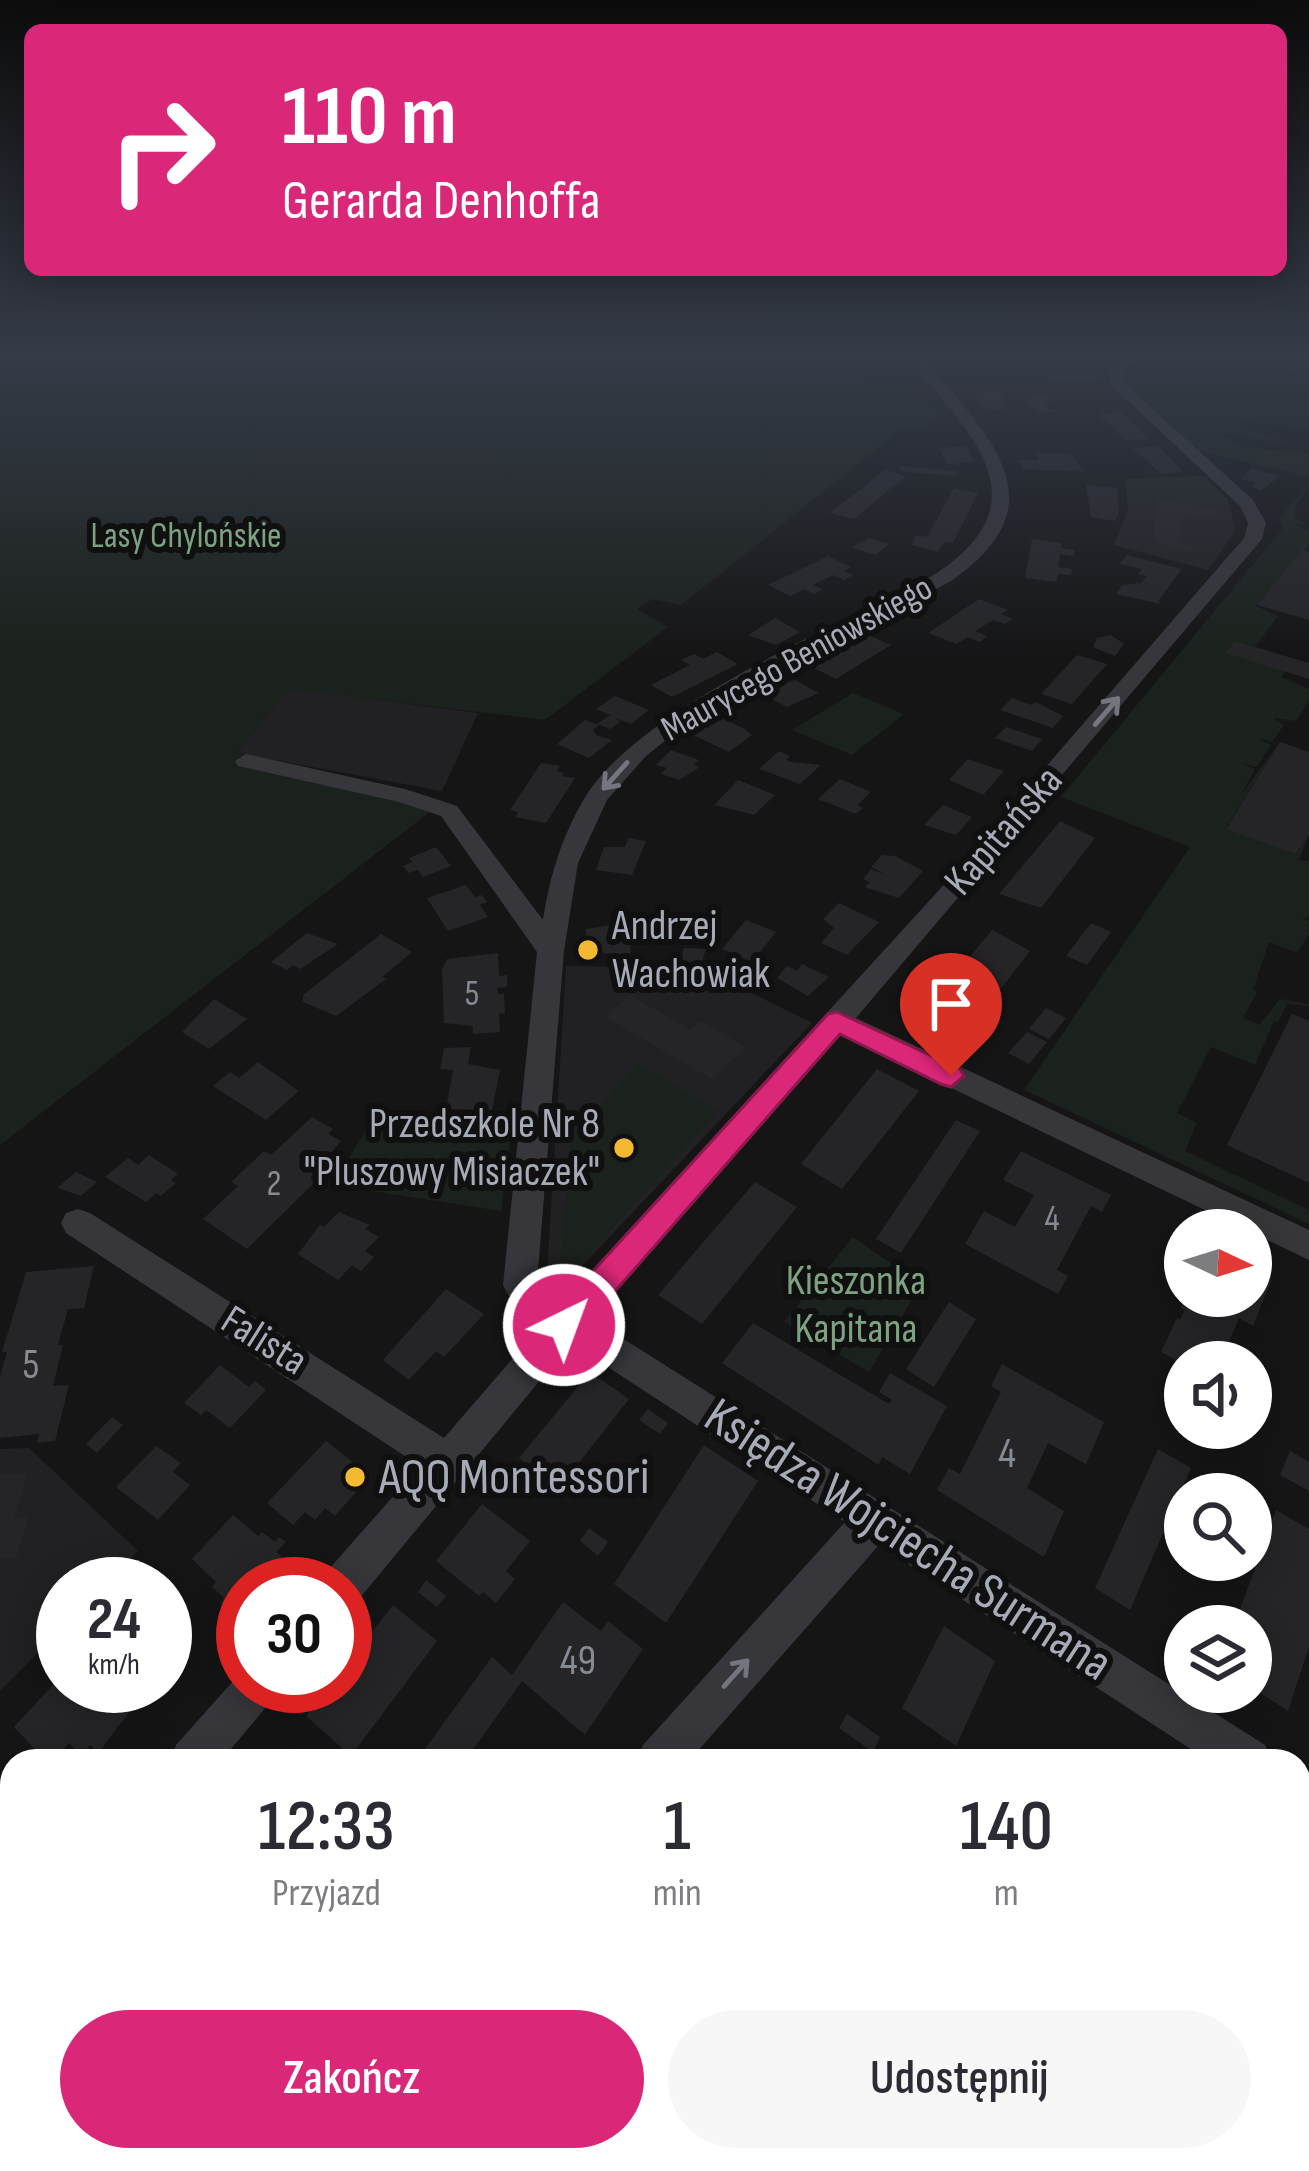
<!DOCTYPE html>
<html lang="pl">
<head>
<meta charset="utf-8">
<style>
  body { margin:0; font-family:"Sofia Sans Condensed",sans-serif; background:#f7f7f7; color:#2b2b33; height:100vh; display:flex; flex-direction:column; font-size:45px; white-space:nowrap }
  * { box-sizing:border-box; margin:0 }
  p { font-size:39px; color:#7c7c81 }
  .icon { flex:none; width:66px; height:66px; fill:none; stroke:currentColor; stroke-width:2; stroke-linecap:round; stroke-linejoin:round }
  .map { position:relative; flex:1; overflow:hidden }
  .sheet { position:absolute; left:0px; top:1749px; width:1311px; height:423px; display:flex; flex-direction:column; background:#fff; border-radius:36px 36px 0 0; box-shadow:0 6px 30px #0003 }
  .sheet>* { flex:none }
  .banner { position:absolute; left:24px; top:24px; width:1263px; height:252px; border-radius:18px; box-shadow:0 6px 30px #0003; background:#db2777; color:#fff; overflow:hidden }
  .needle { width:78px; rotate:94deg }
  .controls { position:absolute; left:1164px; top:1209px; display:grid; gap:24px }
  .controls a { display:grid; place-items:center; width:108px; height:108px; border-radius:50%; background:#fff; box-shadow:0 6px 30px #0003; font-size:60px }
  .speed { position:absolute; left:36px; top:1557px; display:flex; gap:24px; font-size:60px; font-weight:700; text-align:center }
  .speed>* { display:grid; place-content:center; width:156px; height:156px; border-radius:50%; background:#fff; box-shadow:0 6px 30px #0003; line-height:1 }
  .speed small { font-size:30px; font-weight:400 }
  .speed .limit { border:18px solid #d22; background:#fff; color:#111 }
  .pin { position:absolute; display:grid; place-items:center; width:102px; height:102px; color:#fff; margin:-123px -51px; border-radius:50% 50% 50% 0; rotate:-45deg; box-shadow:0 0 12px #0007 }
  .pin .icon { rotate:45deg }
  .me { position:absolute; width:132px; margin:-66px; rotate:42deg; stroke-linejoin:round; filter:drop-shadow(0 0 9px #0008) }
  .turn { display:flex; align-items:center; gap:42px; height:252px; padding:0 60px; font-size:54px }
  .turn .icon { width:156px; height:156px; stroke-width:2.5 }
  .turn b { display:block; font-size:84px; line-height:102px }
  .eta { display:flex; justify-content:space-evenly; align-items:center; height:204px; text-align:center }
  .eta b { font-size:72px; font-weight:600; line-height:84px }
  .button { display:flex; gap:24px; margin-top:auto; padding:24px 60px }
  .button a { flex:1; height:138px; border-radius:72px; background:#db2777; color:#fff; font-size:48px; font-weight:600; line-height:138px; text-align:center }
  .button a+a { background:#f7f7f7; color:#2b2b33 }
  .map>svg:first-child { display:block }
  .built { fill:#212123 }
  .green { fill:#1b211c }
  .building { fill:#252528 }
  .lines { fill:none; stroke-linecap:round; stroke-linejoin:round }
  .minor { fill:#36363b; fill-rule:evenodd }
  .major { fill:#52535a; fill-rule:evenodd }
  .oneway { stroke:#74767f }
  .route { fill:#db2777; stroke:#8e194d; stroke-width:3 }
  .poi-dot { fill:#f2b931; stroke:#101011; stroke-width:4.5 }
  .labels { text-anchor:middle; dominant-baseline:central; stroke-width:12; stroke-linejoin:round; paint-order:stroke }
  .far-park-label { font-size:36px; fill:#7da281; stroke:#101011 }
  .far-street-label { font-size:36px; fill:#a6abb7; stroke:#101011 }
  .number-label { font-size:36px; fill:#868a93 }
  .street-label { font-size:42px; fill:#a6abb7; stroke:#101011 }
  .poi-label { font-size:42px; fill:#a6abb7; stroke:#101011; text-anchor:start }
  .park-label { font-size:42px; fill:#7da281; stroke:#101011 }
  .near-number-label { font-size:42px; fill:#868a93 }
  .near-poi-label { font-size:51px; fill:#a6abb7; stroke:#101011; text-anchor:start }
  .near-street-label { font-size:51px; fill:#a6abb7; stroke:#101011 }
</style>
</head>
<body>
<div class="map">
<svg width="1309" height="2171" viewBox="0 0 1309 2171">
  <rect width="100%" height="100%" fill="#151516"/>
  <!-- built -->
  <g class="built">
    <path d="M1051 352H1074L1112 359 1104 366 1101 380 1049 382 1035 365Z"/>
    <path d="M1205 476 1227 499 1236 530 1208 570 1114 545 1128 510 1125 479Z"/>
    <path d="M289 688 478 713 442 791 236 753Z"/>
    <path d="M566 966 701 968 812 1023 564 1285 547 1274Z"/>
    <path d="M29 1448 138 1551 105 1584H63V1627L0 1691V1449Z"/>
  </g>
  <!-- green -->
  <g class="green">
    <path d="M0 352H819L945 412 923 428 902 429 681 605 653 599 637 609 668 627 545 720 289 689 236 753 431 811 0 1145Z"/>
    <path d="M1146 352H1309V429L1240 421 1249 430 1290 442 1284 444 1217 432 1243 447 1309 454V477L1199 451 1121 379 1122 373Z"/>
    <path d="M1309 485 1296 505 1295 518 1309 526 1293 523 1309 531V545L1256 606 1278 616 1255 647 1235 641 1226 652 1285 671 1282 677 1309 689V701L1296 721 1273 718 1284 725 1272 742 1259 738 1271 745 1257 767 1241 763 1255 769 1241 795 1280 742 1226 828 1295 854 1309 835 1299 860 1309 861V916L1303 919 1309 921V934L1297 953 1269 942 1253 990 1257 992 1243 1018 1259 1025 1280 999 1309 1004V1006L1287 1004 1278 1022 1274 1021 1255 1065 1211 1047 1177 1113 1197 1123 1185 1151 1309 1210V1224L1024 1090 1190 847 1061 797 1283 528 1278 519Z"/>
    <path d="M853 693 904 714 852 755 792 730Z"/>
    <path d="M638 1063 718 1111 568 1278 560 1271 571 1138Z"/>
    <path d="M374 1116 410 1126 512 1127 501 1211 333 1185Z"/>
    <path d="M853 1237 921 1284 869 1372 784 1322Z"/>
  </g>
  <!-- building -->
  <g class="building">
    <path d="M1258 352H1309V376L1258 365 1264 360 1251 358Z"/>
    <path d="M999 390 1007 409 988 411 976 396V391Z"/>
    <path d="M1034 395H1044L1051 402 1042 403 1047 408 1064 412 1036 413 1026 398H1037Z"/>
    <path d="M1121 412 1149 439 1126 440 1098 414Z"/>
    <path d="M965 446 974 461 954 464H946L939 448Z"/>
    <path d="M1157 446 1181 469 1182 472 1161 474 1133 448Z"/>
    <path d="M1035 453 1070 454 1085 472 1024 469 1017 460 1039 459Z"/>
    <path d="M901 466 957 471 956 476 907 472 900 471Z"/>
    <path d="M1251 469H1253L1281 476 1260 491 1252 487 1256 483 1241 479Z"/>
    <path d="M885 470 906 476 854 519 830 513Z"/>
    <path d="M1086 485 1117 488 1119 513 1115 521 1091 517Z"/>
    <path d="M954 488 978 493 953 543 944 542 938 552 911 545 916 535 927 537Z"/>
    <path d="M1156 499 1215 508V519L1182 515 1181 544 1193 546V553L1167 549V545L1153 541Z"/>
    <path d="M869 538 889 544 875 555 851 547Z"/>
    <path d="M1032 539 1062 543 1061 548 1074 550V556L1060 554 1058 567 1072 569 1071 575 1058 574 1056 582 1025 578Z"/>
    <path d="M1302 550 1309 552V620L1257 605Z"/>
    <path d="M1127 555 1182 569 1158 601 1160 604 1116 594 1123 585 1141 583 1147 576 1138 574 1142 569 1119 564Z"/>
    <path d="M828 556 851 567 843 571 853 575 844 580 834 575 813 585 823 590 814 594 804 589 791 596 768 585Z"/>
    <path d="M979 599 1008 610 1001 614 1013 619 1005 624 993 620 975 631 987 636 980 642 968 637 956 644 928 633Z"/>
    <path d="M775 618 800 632 776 645 748 635Z"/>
    <path d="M868 635 891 645 836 679 812 667Z"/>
    <path d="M1111 635 1124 644 1115 656 1093 647 1097 638Z"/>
    <path d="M1235 641 1309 663V679L1225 653Z"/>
    <path d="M717 652 738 664 672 697 651 685 690 665 681 660 694 654 703 659Z"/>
    <path d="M1077 655 1107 664 1072 704 1041 694Z"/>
    <path d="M795 680 819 693 787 707 762 694Z"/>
    <path d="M615 696 649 710 631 724 616 718 620 722 610 729 597 724 610 715 596 709Z"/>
    <path d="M1012 698 1032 705 1036 702 1063 716 1053 728 1000 710Z"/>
    <path d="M719 717 745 729 752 735 729 752 693 735Z"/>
    <path d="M585 720 599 725 593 730 596 735 612 740 589 758 557 744Z"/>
    <path d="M1006 727 1042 739 1032 751 995 738Z"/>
    <path d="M1280 742 1309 752V835L1295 854 1226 829Z"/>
    <path d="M671 750 699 760 694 765 700 767 679 780 661 774 667 768 656 765Z"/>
    <path d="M779 751 790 756 786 760 791 762 821 765 800 784 759 769Z"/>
    <path d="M968 759 1004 771 983 795 949 780Z"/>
    <path d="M541 763 560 766 557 771 564 773 562 776 575 778 546 823 515 817 518 812 510 810Z"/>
    <path d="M840 779 871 792 857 805 863 808 856 814 818 799Z"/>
    <path d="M738 780 775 795 754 815 714 805Z"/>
    <path d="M943 805 972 817 956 835 924 825Z"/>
    <path d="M1060 821 1095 838 1041 908 999 894Z"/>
    <path d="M628 838 646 841 632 875 596 870 604 847H625Z"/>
    <path d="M436 847 451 866 423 877 418 870 409 873 403 866 412 862 409 858Z"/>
    <path d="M882 855 895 856 923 871 899 898 865 887 870 882 863 879 871 869 888 876 871 867Z"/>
    <path d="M466 885 475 897 482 895 487 902 480 905 488 917 448 931 427 898Z"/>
    <path d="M839 903 879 922 847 955 821 943 834 928 823 919Z"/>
    <path d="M746 920 776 932 752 962 722 949Z"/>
    <path d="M1091 923 1111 932 1087 965 1066 956Z"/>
    <path d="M618 924 632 928 630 956 588 951 586 929Z"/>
    <path d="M992 930 1030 951 965 1035 919 1018Z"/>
    <path d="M307 933 338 944 300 969 293 965 287 970 271 962Z"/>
    <path d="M381 934 412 952 382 977 386 979 336 1016 303 1002V995Z"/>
    <path d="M684 948 706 949 700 968H679Z"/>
    <path d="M498 953 499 976 507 975V987L497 988 498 994H504L505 1013 499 1014 500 1032 473 1034V1026L444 1023 442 969 447 959Z"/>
    <path d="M802 964 829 977 808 996 777 978 787 966 797 971Z"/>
    <path d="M630 995 691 1030 700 1021 746 1047 712 1079 605 1017Z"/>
    <path d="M214 999 247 1019 209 1049 182 1032Z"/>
    <path d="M1046 1008 1066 1018 1049 1039 1029 1029Z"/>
    <path d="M1292 1014 1309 1021V1183L1227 1145Z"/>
    <path d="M1027 1032 1047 1042 1029 1064 1008 1053Z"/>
    <path d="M471 1047 468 1064 500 1070 492 1110 446 1109 453 1070 440 1069 444 1048Z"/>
    <path d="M258 1062 299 1091 266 1120 213 1086 230 1072 239 1078Z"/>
    <path d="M877 1069 919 1091 842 1189 801 1164Z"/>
    <path d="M312 1117 333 1129 328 1134 341 1141 310 1178 315 1182 247 1249 203 1219 238 1186 231 1182 264 1151 271 1155Z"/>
    <path d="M956 1120 980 1131 901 1253 876 1239Z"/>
    <path d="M1021 1151 1111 1195 1102 1212 1091 1206 1057 1270 1068 1276 1058 1294 965 1244 984 1211 1015 1227 1034 1195 1003 1180Z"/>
    <path d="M149 1155 178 1174 171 1180 176 1183 161 1196 156 1193 146 1202 105 1177 128 1158 138 1165Z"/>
    <path d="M76 1172 97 1182 81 1196 57 1188Z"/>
    <path d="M755 1182 797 1207 702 1324 658 1295Z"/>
    <path d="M339 1212 370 1225 365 1229 379 1237 365 1251 374 1257 361 1271 352 1265 338 1280 298 1254 320 1225 324 1227Z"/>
    <path d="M1251 1265 1271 1281 1253 1326 1239 1318 1228 1344 1243 1352 1239 1362H1185V1371L1174 1365 1176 1360 1161 1352 1177 1318 1180 1320 1185 1310 1181 1308 1186 1296H1251Z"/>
    <path d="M94 1266 84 1308 68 1309 58 1345H63L53 1386 69 1385 55 1441 37 1443 39 1434 0 1438V1377L7 1352H2L26 1272Z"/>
    <path d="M446 1289 484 1314 444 1357 436 1351 409 1380 383 1360Z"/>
    <path d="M949 1302 976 1319 934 1387 906 1369Z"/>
    <path d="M753 1323 889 1404 892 1400 879 1392 890 1373 947 1406 910 1474 882 1457 879 1465 722 1363Z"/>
    <path d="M1002 1364 1104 1422 1086 1464 1048 1443 1027 1488 1064 1511 1044 1557 937 1490 949 1468 960 1474 1001 1392 991 1386Z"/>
    <path d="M220 1365 249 1387 255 1381 266 1390 230 1428 206 1410 201 1415 184 1403Z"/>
    <path d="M590 1372 629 1399 559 1488 519 1458Z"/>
    <path d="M648 1409 668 1423 660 1434 639 1420Z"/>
    <path d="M112 1417 123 1425 97 1453 86 1444Z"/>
    <path d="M326 1441 370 1476 335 1516 325 1508 315 1520 305 1512 293 1525 267 1503Z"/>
    <path d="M704 1445 758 1481 666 1623 614 1584Z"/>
    <path d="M156 1446 181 1463 173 1472 190 1485 158 1520 116 1487Z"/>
    <path d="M1158 1449 1191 1468 1130 1610 1095 1588Z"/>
    <path d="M1290 1451 1309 1462V1491L1280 1475Z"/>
    <path d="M28 1473 14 1518H29L16 1558 0 1559V1474Z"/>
    <path d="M482 1504 530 1541 506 1571 515 1579 496 1603 483 1592 479 1596 436 1561Z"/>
    <path d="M1276 1510 1309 1529V1647L1288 1711 1251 1687V1626H1234Z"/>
    <path d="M233 1515 258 1536 262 1532 275 1542 279 1537 286 1542 276 1552 291 1565 275 1584H243V1606L235 1598 226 1609 220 1603 224 1598 212 1587 216 1582 192 1559Z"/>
    <path d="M589 1528 608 1542 598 1556 580 1541Z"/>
    <path d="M426 1580 446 1596 437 1607 418 1592Z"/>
    <path d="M165 1601 182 1618 165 1639Z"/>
    <path d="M563 1602 601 1631 608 1621 643 1649 585 1735 522 1681 465 1761H416L492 1657 512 1675Z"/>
    <path d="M393 1605 437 1641 351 1756 306 1716 329 1686H345V1666Z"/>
    <path d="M944 1626 995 1661 956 1746 902 1708Z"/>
    <path d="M63 1674V1686H160L137 1711 133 1707 98 1753 90 1745 81 1756 69 1743 52 1761H46L14 1727Z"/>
    <path d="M847 1714 880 1737 873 1752 839 1728Z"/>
    <path d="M0 1821 12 1834V1876L0 1890Z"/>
    <path d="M12 2065V2160H115L107 2171H0V2080Z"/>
    <path d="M154 2160H292L284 2171H146Z"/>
    <path d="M491 2160H517L526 2171H485Z"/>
    <path d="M1040 2160H1142L1139 2171H1036Z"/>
  </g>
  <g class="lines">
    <!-- minor -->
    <g class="minor">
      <path d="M905 352H919C981 431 1069 499 951 581L686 724 646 756 607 800 578 863 564 951 537 1283 560 1305 940 889 1244 538 1248 523 1240 506 1109 383V370L1127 352H1142L1123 371V382L1253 500 1266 523 1262 539 856 1018 1309 1230V1260L841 1035 592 1319 1265 1745 1272 1761H1209L879 1545 689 1761H636L643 1745 845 1522 571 1343 359 1599 345 1604V1584H323L329 1569 420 1466 66 1233 61 1223 66 1213 78 1209 90 1213 444 1438 538 1329 519 1314 503 1285 537 952 441 816 399 802 238 766 235 761 246 754 405 789 457 806 543 920C550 876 561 838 584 799 636 710 843 623 937 573 1051 496 961 428 905 352Z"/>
      <path d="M243 1670V1686H278L271 1701 221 1761H169L176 1745Z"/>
      <path d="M1299 1771 1309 1775V1823L1299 1819Z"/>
      <path d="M12 1946V2005L0 2010V1951Z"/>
      <path d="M371 2160H428L423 2171H367Z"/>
    </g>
    <!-- major -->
    <path class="major" d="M1309 2120V2171H1271L1274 2160H1299V2124Z"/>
  </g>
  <!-- one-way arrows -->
  <defs><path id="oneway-shaft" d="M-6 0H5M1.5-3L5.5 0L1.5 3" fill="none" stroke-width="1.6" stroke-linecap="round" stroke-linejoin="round" transform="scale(3)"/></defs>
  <g class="oneway">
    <use href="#oneway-shaft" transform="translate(1107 711) rotate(-49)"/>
    <use href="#oneway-shaft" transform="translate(615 776) rotate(132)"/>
    <use href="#oneway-shaft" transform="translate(736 1673) rotate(-48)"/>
  </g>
  <!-- sky -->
  <linearGradient id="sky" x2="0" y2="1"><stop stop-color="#0c0c0c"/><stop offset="0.54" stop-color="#353b47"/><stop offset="1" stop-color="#353b47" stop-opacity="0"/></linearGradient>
  <rect width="1309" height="656" fill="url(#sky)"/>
  <!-- route -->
  <path class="route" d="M837 1012 960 1069 964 1076 951 1087 941 1084 840 1034 576 1336 564 1340 553 1336 548 1325 553 1315 828 1014Z"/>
  <!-- markers -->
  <g class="poi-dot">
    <circle cx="588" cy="950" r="12"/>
    <circle cx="624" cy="1148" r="12"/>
    <circle cx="355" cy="1477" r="12"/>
  </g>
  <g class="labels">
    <!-- far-park labels -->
    <g class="far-park-label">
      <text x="186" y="536">Lasy Chylońskie</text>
    </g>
    <!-- far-street labels -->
    <g class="far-street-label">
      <text transform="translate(797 659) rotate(-29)">Maurycego Beniowskiego</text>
    </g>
    <!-- number labels -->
    <g class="number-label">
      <text x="472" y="994">5</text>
      <text x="274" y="1184">2</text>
      <text x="1052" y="1219">4</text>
    </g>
    <!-- street labels -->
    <g class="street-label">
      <text transform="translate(1004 831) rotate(-49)">Kapitańska</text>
      <text transform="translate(264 1341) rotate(32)">Falista</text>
    </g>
    <!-- poi labels -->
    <g class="poi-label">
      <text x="612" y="926">Andrzej<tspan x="612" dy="48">Wachowiak</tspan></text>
      <text x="600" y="1124" text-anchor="end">Przedszkole Nr 8<tspan x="600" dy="48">"Pluszowy Misiaczek"</tspan></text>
    </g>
    <!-- park labels -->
    <g class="park-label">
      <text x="856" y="1281">Kieszonka<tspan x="856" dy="48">Kapitana</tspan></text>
    </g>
    <!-- near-number labels -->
    <g class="near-number-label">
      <text x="31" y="1365">5</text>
      <text x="1007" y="1454">4</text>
      <text x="578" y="1661">49</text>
    </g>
    <!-- near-poi labels -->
    <g class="near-poi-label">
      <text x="379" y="1477">AQQ Montessori</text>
    </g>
    <!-- near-street labels -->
    <g class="near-street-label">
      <text transform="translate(908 1540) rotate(33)">Księdza Wojciecha Surmana</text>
    </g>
  </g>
</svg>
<div class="controls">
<a><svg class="needle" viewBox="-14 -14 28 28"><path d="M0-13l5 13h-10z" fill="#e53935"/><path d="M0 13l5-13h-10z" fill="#7c7c81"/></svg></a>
<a><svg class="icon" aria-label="sound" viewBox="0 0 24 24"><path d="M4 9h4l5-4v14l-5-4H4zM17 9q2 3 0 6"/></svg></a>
<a><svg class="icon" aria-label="search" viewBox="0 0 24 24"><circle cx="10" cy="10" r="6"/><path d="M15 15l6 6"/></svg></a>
<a><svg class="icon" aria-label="layers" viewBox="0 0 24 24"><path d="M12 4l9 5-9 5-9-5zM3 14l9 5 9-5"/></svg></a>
</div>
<div class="speed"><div>24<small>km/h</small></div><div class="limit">30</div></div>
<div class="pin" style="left:951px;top:1076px;background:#d93025"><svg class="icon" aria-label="arrive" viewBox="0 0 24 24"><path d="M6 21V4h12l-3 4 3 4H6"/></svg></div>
<svg class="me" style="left:564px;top:1325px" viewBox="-20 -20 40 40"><circle r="17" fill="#db2777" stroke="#fff" stroke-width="3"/><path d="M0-11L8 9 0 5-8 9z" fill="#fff"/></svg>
<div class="banner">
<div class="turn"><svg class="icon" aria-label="right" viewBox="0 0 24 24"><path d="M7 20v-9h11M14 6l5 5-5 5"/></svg><div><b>110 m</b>Gerarda Denhoffa</div></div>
</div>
<section class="sheet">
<div class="eta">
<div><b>12:33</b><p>Przyjazd</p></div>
<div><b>1</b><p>min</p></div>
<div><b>140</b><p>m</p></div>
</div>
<div class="button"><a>Zakończ</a><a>Udostępnij</a></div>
</section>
</div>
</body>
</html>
